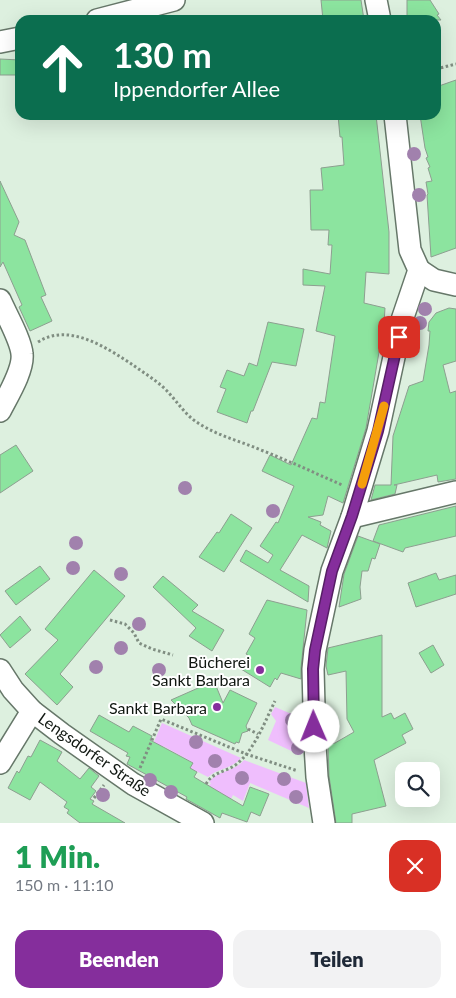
<!DOCTYPE html>
<html lang="de">
<head>
<meta charset="utf-8">
<style>
  body { margin:0; font-family:Lato,sans-serif; background:#f2f2f3; color:#1f2937; height:100vh; display:flex; flex-direction:column; font-size:19px; white-space:nowrap }
  * { box-sizing:border-box; margin:0 }
  p { font-size:16px; color:#747a83 }
  .icon { flex:none; width:28px; height:28px; fill:none; stroke:currentColor; stroke-width:2; stroke-linecap:round; stroke-linejoin:round }
  .map { position:relative; height:823px; overflow:hidden }
  .sheet { display:flex; flex-direction:column; background:#fff; flex:1 }
  .sheet>* { flex:none }
  .guide { position:absolute; left:15px; top:15px; width:426px; height:105px; border-radius:15px; box-shadow:0 5px 20px #0002; background:#0b6e4f; color:#fff; overflow:hidden }
  .buttons { position:absolute; left:395px; top:762px; display:grid; gap:10px }
  .buttons a { display:grid; place-items:center; width:45px; height:45px; border-radius:10px; background:#fff; box-shadow:0 5px 20px #0002; font-size:25px }
  .pin { position:absolute; display:grid; place-items:center; width:42px; height:42px; color:#fff; margin:-21px; border-radius:10px; box-shadow:0 2px 8px #0006 }
  .me { position:absolute; width:55px; margin:-28px; rotate:359deg; stroke-linejoin:round; filter:drop-shadow(0 0 4px #0008) }
  .turn { display:flex; align-items:center; gap:18px; height:105px; padding:0 15px; font-size:22px }
  .turn .icon { width:65px; height:65px; stroke-width:2.5 }
  .turn b { display:block; font-size:35px; line-height:42px }
  .round { display:grid; place-items:center; flex:none; width:52px; height:52px; border-radius:15px; background:#f2f2f3 }
  .head { display:flex; align-items:center; justify-content:space-between; height:85px; padding:0 15px }
  h1 { font-size:30px; font-weight:800; line-height:38px; color:#1e9e55 }
  .button { display:flex; gap:10px; margin-top:auto; padding:10px 15px }
  .button a { flex:1; height:58px; border-radius:15px; background:#852e9c; color:#fff; font-size:20px; font-weight:800; line-height:58px; text-align:center }
  .button a+a { background:#f2f2f3; color:#1f2937 }
  .map>svg:first-child { display:block }
  .green { fill:#efbefd }
  .building { fill:#8ce49f; stroke:#8d9f90 }
  .lines { fill:none; stroke-linecap:round; stroke-linejoin:round }
  .minor-casing { stroke:#667769; stroke-width:24 }
  .path { stroke:#808e82; stroke-width:3; stroke-dasharray:2.5 2.5; stroke-linecap:butt }
  .minor { stroke:#fff; stroke-width:21 }
  .tree { fill:#a181ad }
  .route-casing { stroke:#561e65; stroke-width:12 }
  .route { stroke:#852e9c; stroke-width:9 }
  .slow { stroke:#f59e0b; stroke-width:9 }
  .poi-dot { fill:#852e9c; stroke:#fff; stroke-width:2 }
  .labels { text-anchor:middle; dominant-baseline:central; stroke-width:4; stroke-linejoin:round; paint-order:stroke }
  .poi-label { font-size:16px; fill:#101711; stroke:#fff; text-anchor:end }
  .street-label { font-size:16px; fill:#101711; stroke:#fff }
</style>
</head>
<body>
<div class="map">
<svg width="456" height="823" viewBox="0 0 456 823">
  <rect width="100%" height="100%" fill="#ddf0df"/>
  <!-- green -->
  <g class="green">
    <path d="M275 707 301 718 302 753 300 755 268 740 276 721 271 714Z"/>
    <path d="M162 723 241 758C232 769 218 768 208 777L190 768 192 762 163 746 156 760 148 756Z"/>
    <path d="M244 760 306 783 309 808 250 783 243 801 233 795 231 799 209 786 211 783 209 782C218 770 234 772 244 760Z"/>
  </g>
  <!-- building -->
  <g class="building">
    <path d="M321 0H361L364 20H323Z"/>
    <path d="M407 0H430L439 14 437 15 441 20H407Z"/>
    <path d="M0 59 20 60V75H0Z"/>
    <path d="M456 80V248L431 257 427 195 428 194 426 182 432 181 428 168 430 167 426 158 428 157 425 148 420 115H436V87Z"/>
    <path d="M338 115H376L389 232V274L366 272 364 303 385 308 384 323 366 428 343 503 328 496 323 515 308 517 321 522 320 525 331 531 327 548 302 535 280 570 309 586 308 602 240 561 246 550 268 563 273 555 260 546 276 522 278 523 294 486 262 471 270 455 291 465 312 418 317 419 320 402 325 403 335 336 316 331 325 286 303 285V269L330 274 332 245H328L329 230H311L310 190H323L321 168 344 165 342 137H340Z"/>
    <path d="M0 181 19 222 14 235 25 240 46 295 41 297 52 321 30 331 19 307 22 305 3 262 0 267Z"/>
    <path d="M449 308 456 309V361L443 365 450 393 456 391V479L438 482 437 475 394 485H397L395 494 371 500 375 485H391L393 436 409 386 423 381 429 345 430 331H428L429 322 436 313Z"/>
    <path d="M268 322 304 329 296 366 272 362 253 411H251L247 423 217 412 226 389 220 387 227 370 244 376 249 363 257 366Z"/>
    <path d="M16 445 33 471 0 493V455Z"/>
    <path d="M456 506V536L405 548 403 552 373 541 379 525Z"/>
    <path d="M231 514 252 528 224 572 199 557 217 532 219 533Z"/>
    <path d="M358 536 380 544 375 559 372 558 368 571H362L360 587 361 599 339 607 344 574Z"/>
    <path d="M40 566 50 579 16 605 5 591Z"/>
    <path d="M94 570 125 596 60 674 73 687 57 705 25 674 58 640 45 629Z"/>
    <path d="M436 573 439 580 456 575V594L416 607 408 583Z"/>
    <path d="M163 576 198 605 192 611 224 630 212 651 189 636 196 628 153 587Z"/>
    <path d="M267 600 307 610 301 668V679L281 673 277 680 275 678 270 687 241 669 248 655 246 654 255 638 249 634Z"/>
    <path d="M20 616 31 630 10 648 0 635Z"/>
    <path d="M382 635V717L391 713 394 719 405 713 413 729 402 735 406 743 374 760 386 806 352 814V823H336L329 776 328 745 335 743 354 732 347 719 346 671 328 675 326 666 328 648Z"/>
    <path d="M433 645 444 665 431 673 419 653Z"/>
    <path d="M214 681 223 703 230 690 257 703 246 726 248 731 242 733 239 743 236 742 235 744 192 725 189 718 171 700Z"/>
    <path d="M99 715 129 732 133 726 152 736 150 740 193 763 190 768 197 772 194 777 243 806 250 787 269 794 260 816 251 812 247 822 222 813 220 818 186 799 187 797 127 764 130 757 126 756 128 753 90 731Z"/>
    <path d="M40 740 62 752 57 761 80 779 89 768 99 776 91 787 96 791 90 799 94 801 92 804 125 823H80L67 813 69 810 64 807 67 802 40 782 30 800 8 788 17 771 19 773 28 756 31 757Z"/>
  </g>
  <g class="lines">
    <defs>
      <g id="minor">
        <path d="M376 0 380 20"/>
        <path d="M97 20 174 0"/>
        <path d="M0 42 20 38"/>
        <path d="M419 270 434 280 456 285"/>
        <path d="M0 300C6 314 21 340 22 354 24 370 7 397 0 411"/>
        <path d="M352 517 456 492"/>
        <path d="M0 670 13 690 32 711 62 734 133 784 203 823"/>
        <path d="M0 763 32 711"/>
        <path d="M324 823 317 777 315 745 313 669 315 650 332 571 352 517 378 431 402 320 419 270 410 250 395 115"/>
      </g>
    </defs>
    <!-- minor casing -->
    <use href="#minor" class="minor-casing"/>
    <!-- path -->
    <g class="path">
      <path d="M436 69 456 64"/>
      <path d="M38 342C69 322 107 348 133 365 144 373 156 380 166 390 177 401 185 415 198 423 218 436 240 441 261 450 289 461 315 473 342 485"/>
      <path d="M110 620 125 624 134 633 139 643 152 649 173 655"/>
      <path d="M248 729 258 734"/>
      <path d="M140 768 161 719 246 754 298 771"/>
      <path d="M206 784C213 771 228 772 238 763 256 747 265 721 275 701"/>
      <path d="M94 798 104 785"/>
    </g>
    <!-- minor -->
    <use href="#minor" class="minor"/>
  </g>
  <!-- trees -->
  <g class="tree">
    <circle cx="414" cy="154" r="7"/>
    <circle cx="419" cy="195" r="7"/>
    <circle cx="425" cy="309" r="7"/>
    <circle cx="420" cy="323" r="7"/>
    <circle cx="185" cy="488" r="7"/>
    <circle cx="273" cy="511" r="7"/>
    <circle cx="76" cy="543" r="7"/>
    <circle cx="73" cy="568" r="7"/>
    <circle cx="121" cy="574" r="7"/>
    <circle cx="139" cy="624" r="7"/>
    <circle cx="121" cy="648" r="7"/>
    <circle cx="96" cy="667" r="7"/>
    <circle cx="159" cy="670" r="7"/>
    <circle cx="292" cy="720" r="7"/>
    <circle cx="196" cy="742" r="7"/>
    <circle cx="298" cy="748" r="7"/>
    <circle cx="215" cy="761" r="7"/>
    <circle cx="242" cy="778" r="7"/>
    <circle cx="284" cy="779" r="7"/>
    <circle cx="150" cy="780" r="7"/>
    <circle cx="171" cy="792" r="7"/>
    <circle cx="103" cy="795" r="7"/>
    <circle cx="296" cy="797" r="7"/>
  </g>
  <g class="lines">
    <defs>
      <path id="route" d="M314 727 313 669 315 650 332 571 352 516 378 431 399 337"/>
    </defs>
    <!-- route casing -->
    <use href="#route" class="route-casing"/>
    <!-- route -->
    <use href="#route" class="route"/>
    <!-- slow -->
    <path class="slow" d="M362 484 384 406"/>
  </g>
  <!-- markers -->
  <g class="poi-dot">
    <circle cx="260" cy="670" r="5"/>
    <circle cx="217" cy="707" r="5"/>
  </g>
  <g class="labels">
    <!-- poi labels -->
    <g class="poi-label">
      <text x="250" y="661">Bücherei<tspan x="250" dy="18">Sankt Barbara</tspan></text>
      <text x="207" y="707">Sankt Barbara</text>
    </g>
    <!-- street labels -->
    <g class="street-label">
      <text transform="translate(95 754) rotate(35)">Lengsdorfer Straße</text>
    </g>
  </g>
</svg>
<div class="buttons">
<a><svg class="icon" aria-label="search" viewBox="0 0 24 24"><circle cx="10" cy="10" r="6"/><path d="M15 15l6 6"/></svg></a>
</div>
<div class="pin" style="left:399px;top:337px;background:#d93025"><svg class="icon" aria-label="arrive" viewBox="0 0 24 24"><path d="M6 21V4h12l-3 4 3 4H6"/></svg></div>
<svg class="me" style="left:314px;top:727px" viewBox="-20 -20 40 40"><circle r="19" fill="#fff"/><path d="M0-13L10 11 0 6-10 11z" fill="#852e9c"/></svg>
<div class="guide">
<div class="turn"><svg class="icon" aria-label="ahead" viewBox="0 0 24 24"><path d="M12 20V5M6 11l6-6 6 6"/></svg><div><b>130 m</b>Ippendorfer Allee</div></div>
</div>
</div>
<section class="sheet">
<div class="head"><div><h1>1 Min.</h1><p>150 m · 11:10</p></div><a class="round" style="background:#d93025;color:#fff"><svg class="icon" aria-label="close" viewBox="0 0 24 24"><path d="M6 6l12 12M18 6L6 18"/></svg></a></div>
<div class="button"><a>Beenden</a><a>Teilen</a></div>
</section>
</body>
</html>
